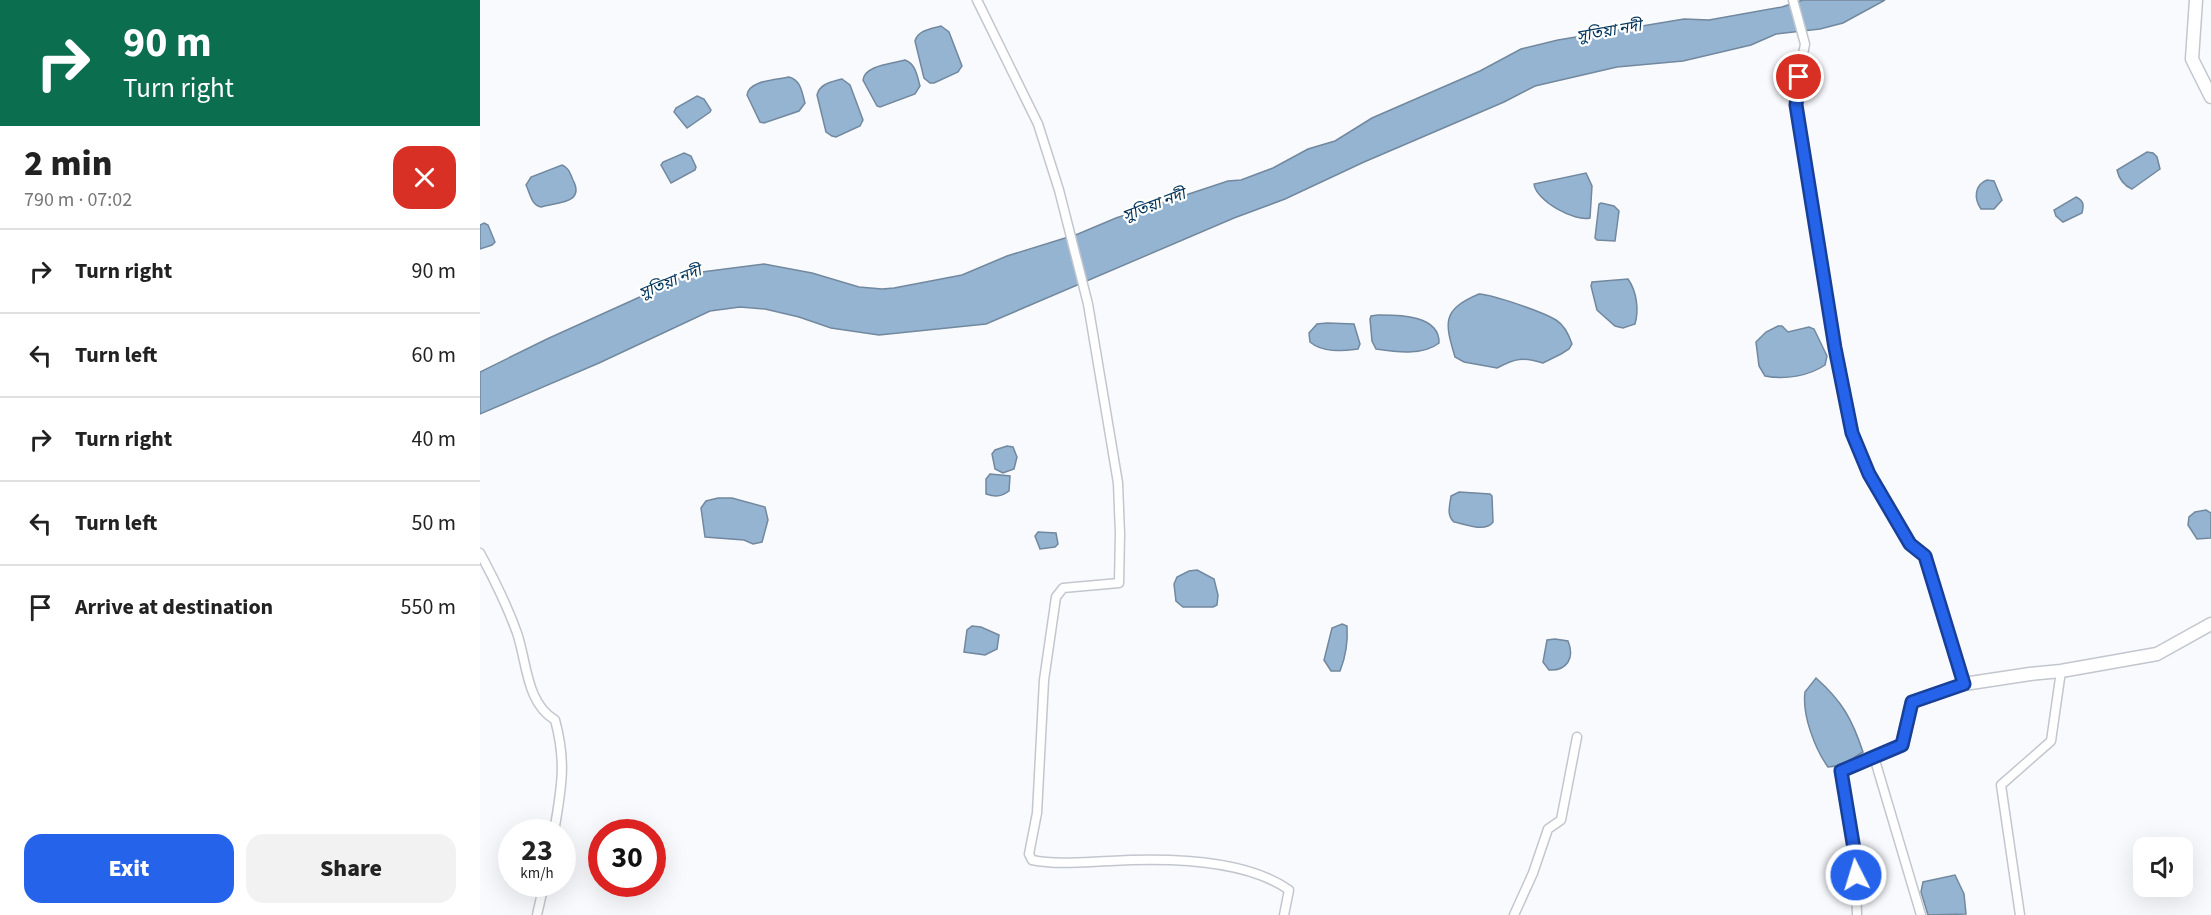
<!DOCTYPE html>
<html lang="en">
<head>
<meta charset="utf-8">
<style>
  body { margin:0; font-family:"Source Sans 3","Noto Sans Bengali",sans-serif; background:#f2f2f2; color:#222; height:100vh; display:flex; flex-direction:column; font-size:22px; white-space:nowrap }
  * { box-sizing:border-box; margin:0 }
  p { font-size:20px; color:#767676 }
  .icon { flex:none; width:33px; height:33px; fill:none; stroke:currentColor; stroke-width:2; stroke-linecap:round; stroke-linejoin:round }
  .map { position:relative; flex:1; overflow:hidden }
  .side { display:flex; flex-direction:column; background:#fff; width:480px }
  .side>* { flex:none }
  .hud { background:#0b6e4f; color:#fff; overflow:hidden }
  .fabs { position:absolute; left:1653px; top:837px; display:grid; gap:12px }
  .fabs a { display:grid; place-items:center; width:60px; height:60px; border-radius:12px; background:#fff; box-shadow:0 6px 24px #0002; font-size:30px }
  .speed { position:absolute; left:18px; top:819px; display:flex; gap:12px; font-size:30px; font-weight:700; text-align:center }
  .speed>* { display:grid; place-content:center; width:78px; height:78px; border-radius:50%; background:#fff; box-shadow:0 6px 24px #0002; line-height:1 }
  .speed small { font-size:15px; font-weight:400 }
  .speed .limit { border:9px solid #d22; background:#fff; color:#111 }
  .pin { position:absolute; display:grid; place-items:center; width:51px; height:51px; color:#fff; margin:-26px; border:3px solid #fff; border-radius:50%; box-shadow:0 2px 6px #0007 }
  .me { position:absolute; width:66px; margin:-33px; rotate:355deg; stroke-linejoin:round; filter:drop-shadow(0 0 4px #0008) }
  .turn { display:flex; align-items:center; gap:21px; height:126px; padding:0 24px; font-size:27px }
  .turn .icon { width:78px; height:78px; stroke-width:2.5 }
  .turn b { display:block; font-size:42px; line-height:51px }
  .round { display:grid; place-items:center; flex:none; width:63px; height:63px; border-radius:18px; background:#f2f2f2 }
  .summary { display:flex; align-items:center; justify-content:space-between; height:102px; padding:0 24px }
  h1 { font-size:36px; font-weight:800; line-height:45px }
  .cta { display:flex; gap:12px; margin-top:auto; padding:12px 24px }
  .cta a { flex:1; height:69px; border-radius:18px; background:#2563eb; color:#fff; font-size:24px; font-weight:800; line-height:69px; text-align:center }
  .cta a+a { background:#f2f2f2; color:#222 }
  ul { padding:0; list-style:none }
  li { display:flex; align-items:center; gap:18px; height:84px; padding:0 24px; border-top:2px solid #e0e0e0 }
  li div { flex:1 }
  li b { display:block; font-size:22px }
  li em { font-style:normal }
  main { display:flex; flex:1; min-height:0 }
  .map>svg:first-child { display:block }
  .water { fill:#94b4d2; stroke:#72889e; stroke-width:1.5 }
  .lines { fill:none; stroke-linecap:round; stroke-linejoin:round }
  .street-casing { stroke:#c2c6ce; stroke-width:11 }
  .secondary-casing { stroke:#c2c6ce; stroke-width:15 }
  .street { stroke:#fff; stroke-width:8 }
  .secondary { stroke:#fff; stroke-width:12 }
  .route-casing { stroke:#184099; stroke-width:15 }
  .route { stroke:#2563eb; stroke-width:10 }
  .labels { text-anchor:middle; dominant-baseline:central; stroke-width:4.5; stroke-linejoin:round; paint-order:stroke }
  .water-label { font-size:16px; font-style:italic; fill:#00345b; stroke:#fff }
</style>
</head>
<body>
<main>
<section class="side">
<div class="hud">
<div class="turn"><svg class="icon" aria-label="right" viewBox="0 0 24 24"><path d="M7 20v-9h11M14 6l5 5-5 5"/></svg><div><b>90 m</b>Turn right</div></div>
</div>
<div class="summary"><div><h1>2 min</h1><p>790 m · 07:02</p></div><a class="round" style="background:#d93025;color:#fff"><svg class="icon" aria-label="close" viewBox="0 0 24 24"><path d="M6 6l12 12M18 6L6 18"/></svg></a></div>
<ul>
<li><svg class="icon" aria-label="right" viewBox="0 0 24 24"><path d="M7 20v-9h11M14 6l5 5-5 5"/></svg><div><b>Turn right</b></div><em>90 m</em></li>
<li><svg class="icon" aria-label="left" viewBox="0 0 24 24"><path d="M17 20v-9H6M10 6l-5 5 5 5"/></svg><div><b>Turn left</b></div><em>60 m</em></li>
<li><svg class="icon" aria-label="right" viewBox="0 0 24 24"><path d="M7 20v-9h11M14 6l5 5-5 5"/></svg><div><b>Turn right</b></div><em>40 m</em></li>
<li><svg class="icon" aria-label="left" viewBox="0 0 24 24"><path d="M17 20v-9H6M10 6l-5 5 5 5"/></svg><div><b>Turn left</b></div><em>50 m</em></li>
<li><svg class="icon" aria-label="arrive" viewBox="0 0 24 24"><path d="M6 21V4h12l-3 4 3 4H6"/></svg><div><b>Arrive at destination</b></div><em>550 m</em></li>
</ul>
<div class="cta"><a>Exit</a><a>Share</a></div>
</section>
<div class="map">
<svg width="1731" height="915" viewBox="0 0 1731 915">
  <rect width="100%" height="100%" fill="#f9fafe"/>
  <!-- water -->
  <g class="water">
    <path d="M1323 0H1405L1363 23 1340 29 1296 34 1271 45 1203 61 1137 67 1055 86 1024 102 884 162 805 199 754 218 506 324 399 335 351 328 319 317 285 309 260 307 230 311 119 363 0 414V372L67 339 162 296 184 284 214 273 284 264 332 273 379 287 402 289 414 288 482 275 527 256 598 234 636 218 748 181 761 180 793 168 828 149 855 141 892 118 1000 71 1041 49 1078 40 1204 19 1229 20 1302 7Z"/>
    <path d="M461 26 469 32 482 66 478 72 454 83H450L444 78 435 41C438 30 451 29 461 26Z"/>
    <path d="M425 60C436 64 437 76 440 86L435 94 400 107 397 106 383 80C385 65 412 64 425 60Z"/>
    <path d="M309 77C321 80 322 93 325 103L319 111 284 123 280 122 267 95C269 80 297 80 309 77Z"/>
    <path d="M362 79 370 85 383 120 380 126 356 137 352 136 346 132 337 95C340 83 352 82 362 79Z"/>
    <path d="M217 96 224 99 231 110 230 112 207 128 194 112 196 108Z"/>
    <path d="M1667 152 1673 153 1677 157 1680 169 1652 189C1643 185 1639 179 1637 170Z"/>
    <path d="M204 153 211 156 216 167 215 170 191 183 181 165 183 162Z"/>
    <path d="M82 165C89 168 90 173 93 180 105 203 79 202 61 207 51 205 50 193 46 185L51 177Z"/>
    <path d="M1106 173 1112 186 1110 218C1095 222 1056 201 1054 184Z"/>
    <path d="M1507 180 1514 181 1522 200 1514 209H1501C1494 199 1494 185 1507 180Z"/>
    <path d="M1596 197C1604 201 1604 205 1602 213L1583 222 1576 216 1574 210Z"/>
    <path d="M1121 203 1134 206 1139 211 1135 241 1117 240 1115 238 1119 204Z"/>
    <path d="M4 223 8 225 15 242 12 245 0 249V225Z"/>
    <path d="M1148 279C1157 292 1159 310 1155 324L1143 328 1135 326 1117 310 1111 286 1112 282Z"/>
    <path d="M999 294C1014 295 1063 312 1076 320 1084 325 1089 335 1092 344L1089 349 1081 354 1063 363C1042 357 1036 358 1017 368L984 362 975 357C965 323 961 310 999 294Z"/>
    <path d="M898 315C916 315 960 314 959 343 943 356 915 352 896 349L892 341 890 319 891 316Z"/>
    <path d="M847 323 874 324 880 344 878 349C861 351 843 353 830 342L829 333 837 324Z"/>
    <path d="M1298 326H1302L1308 332 1329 327 1334 329 1347 356 1345 365C1329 376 1305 380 1285 376L1279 366 1276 342 1286 332Z"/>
    <path d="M527 446 533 447 537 457 534 469 523 473 515 469 512 454 515 450Z"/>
    <path d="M510 474 530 476 529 491C521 497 515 497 506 494V479Z"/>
    <path d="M979 492 1010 494 1012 496 1013 522C1005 533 986 524 974 522 966 515 970 505 971 496Z"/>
    <path d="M238 498H252L285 507 288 520 282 542 273 544 264 540 225 537 221 508 226 501Z"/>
    <path d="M1726 510 1731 513V538L1717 539 1708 525 1709 517 1715 512Z"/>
    <path d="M558 532 576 533 578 544 575 547 560 549 555 536Z"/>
    <path d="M717 570 734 579 738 595 737 605 733 607H703L696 601 694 584 697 577 709 571Z"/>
    <path d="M862 624 867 626C868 641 866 656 860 671H851L844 660 852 628Z"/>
    <path d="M492 626 501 627 519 635 517 649 505 655 484 652 487 630Z"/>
    <path d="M1075 639 1088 641C1095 658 1087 671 1069 670L1063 662 1067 640Z"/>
    <path d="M1336 678C1362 701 1372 719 1383 752 1371 759 1362 767 1348 767 1335 749 1322 715 1325 692Z"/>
    <path d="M1475 875 1484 894 1486 914 1448 915 1441 892 1443 882Z"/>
  </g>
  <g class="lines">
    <defs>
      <g id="street">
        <path d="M497 0 558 124 579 190 608 304 638 483 640 534 639 583 583 588 576 597 564 680 557 813 549 854 552 860C577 865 604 862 630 861 682 858 764 858 809 890L804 915"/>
        <path d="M1313 0 1325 44 1317 84 1316 105 1355 348 1372 433 1389 474 1430 544 1445 556 1484 684"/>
        <path d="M0 553C14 579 27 605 37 633 47 662 46 703 75 720 87 763 81 790 74 832"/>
        <path d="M57 915 64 884"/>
        <path d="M1034 915 1053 873 1068 829 1081 820 1097 737"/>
        <path d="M1377 915 1375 855 1361 771 1394 757 1441 915"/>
        <path d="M1540 915 1521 785 1571 741 1581 671"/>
      </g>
      <g id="secondary">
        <path d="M1716 0 1712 59 1731 97"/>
        <path d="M1394 757 1422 745 1432 702 1484 684 1550 674 1581 671 1677 654 1731 624"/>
      </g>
    </defs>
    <!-- street casing -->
    <use href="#street" class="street-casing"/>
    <!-- secondary casing -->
    <use href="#secondary" class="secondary-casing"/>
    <!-- street -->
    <use href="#street" class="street"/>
    <!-- secondary -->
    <use href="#secondary" class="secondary"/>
  </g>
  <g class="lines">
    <defs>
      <path id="route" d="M1319 77 1316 105 1355 348 1372 433 1389 474 1430 544 1445 556 1484 684 1432 702 1422 745 1361 771 1375 855 1376 875"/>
    </defs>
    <!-- route casing -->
    <use href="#route" class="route-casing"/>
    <!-- route -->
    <use href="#route" class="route"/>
  </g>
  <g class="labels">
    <!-- water labels -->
    <g class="water-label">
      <text transform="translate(1129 31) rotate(-10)">সুতিয়া নদী</text>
      <text transform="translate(674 205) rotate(-21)">সুতিয়া নদী</text>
      <text transform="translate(190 282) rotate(-22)">সুতিয়া নদী</text>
    </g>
  </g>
</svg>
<div class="fabs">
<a><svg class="icon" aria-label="sound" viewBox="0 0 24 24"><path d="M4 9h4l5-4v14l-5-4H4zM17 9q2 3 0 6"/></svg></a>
</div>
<div class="speed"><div>23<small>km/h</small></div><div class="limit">30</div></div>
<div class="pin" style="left:1319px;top:77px;background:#d93025"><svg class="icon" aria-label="arrive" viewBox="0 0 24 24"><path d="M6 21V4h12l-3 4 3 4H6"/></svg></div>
<svg class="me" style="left:1376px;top:875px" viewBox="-20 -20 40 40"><circle r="17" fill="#2563eb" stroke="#fff" stroke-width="3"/><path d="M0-11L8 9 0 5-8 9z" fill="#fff"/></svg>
</div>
</main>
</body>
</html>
